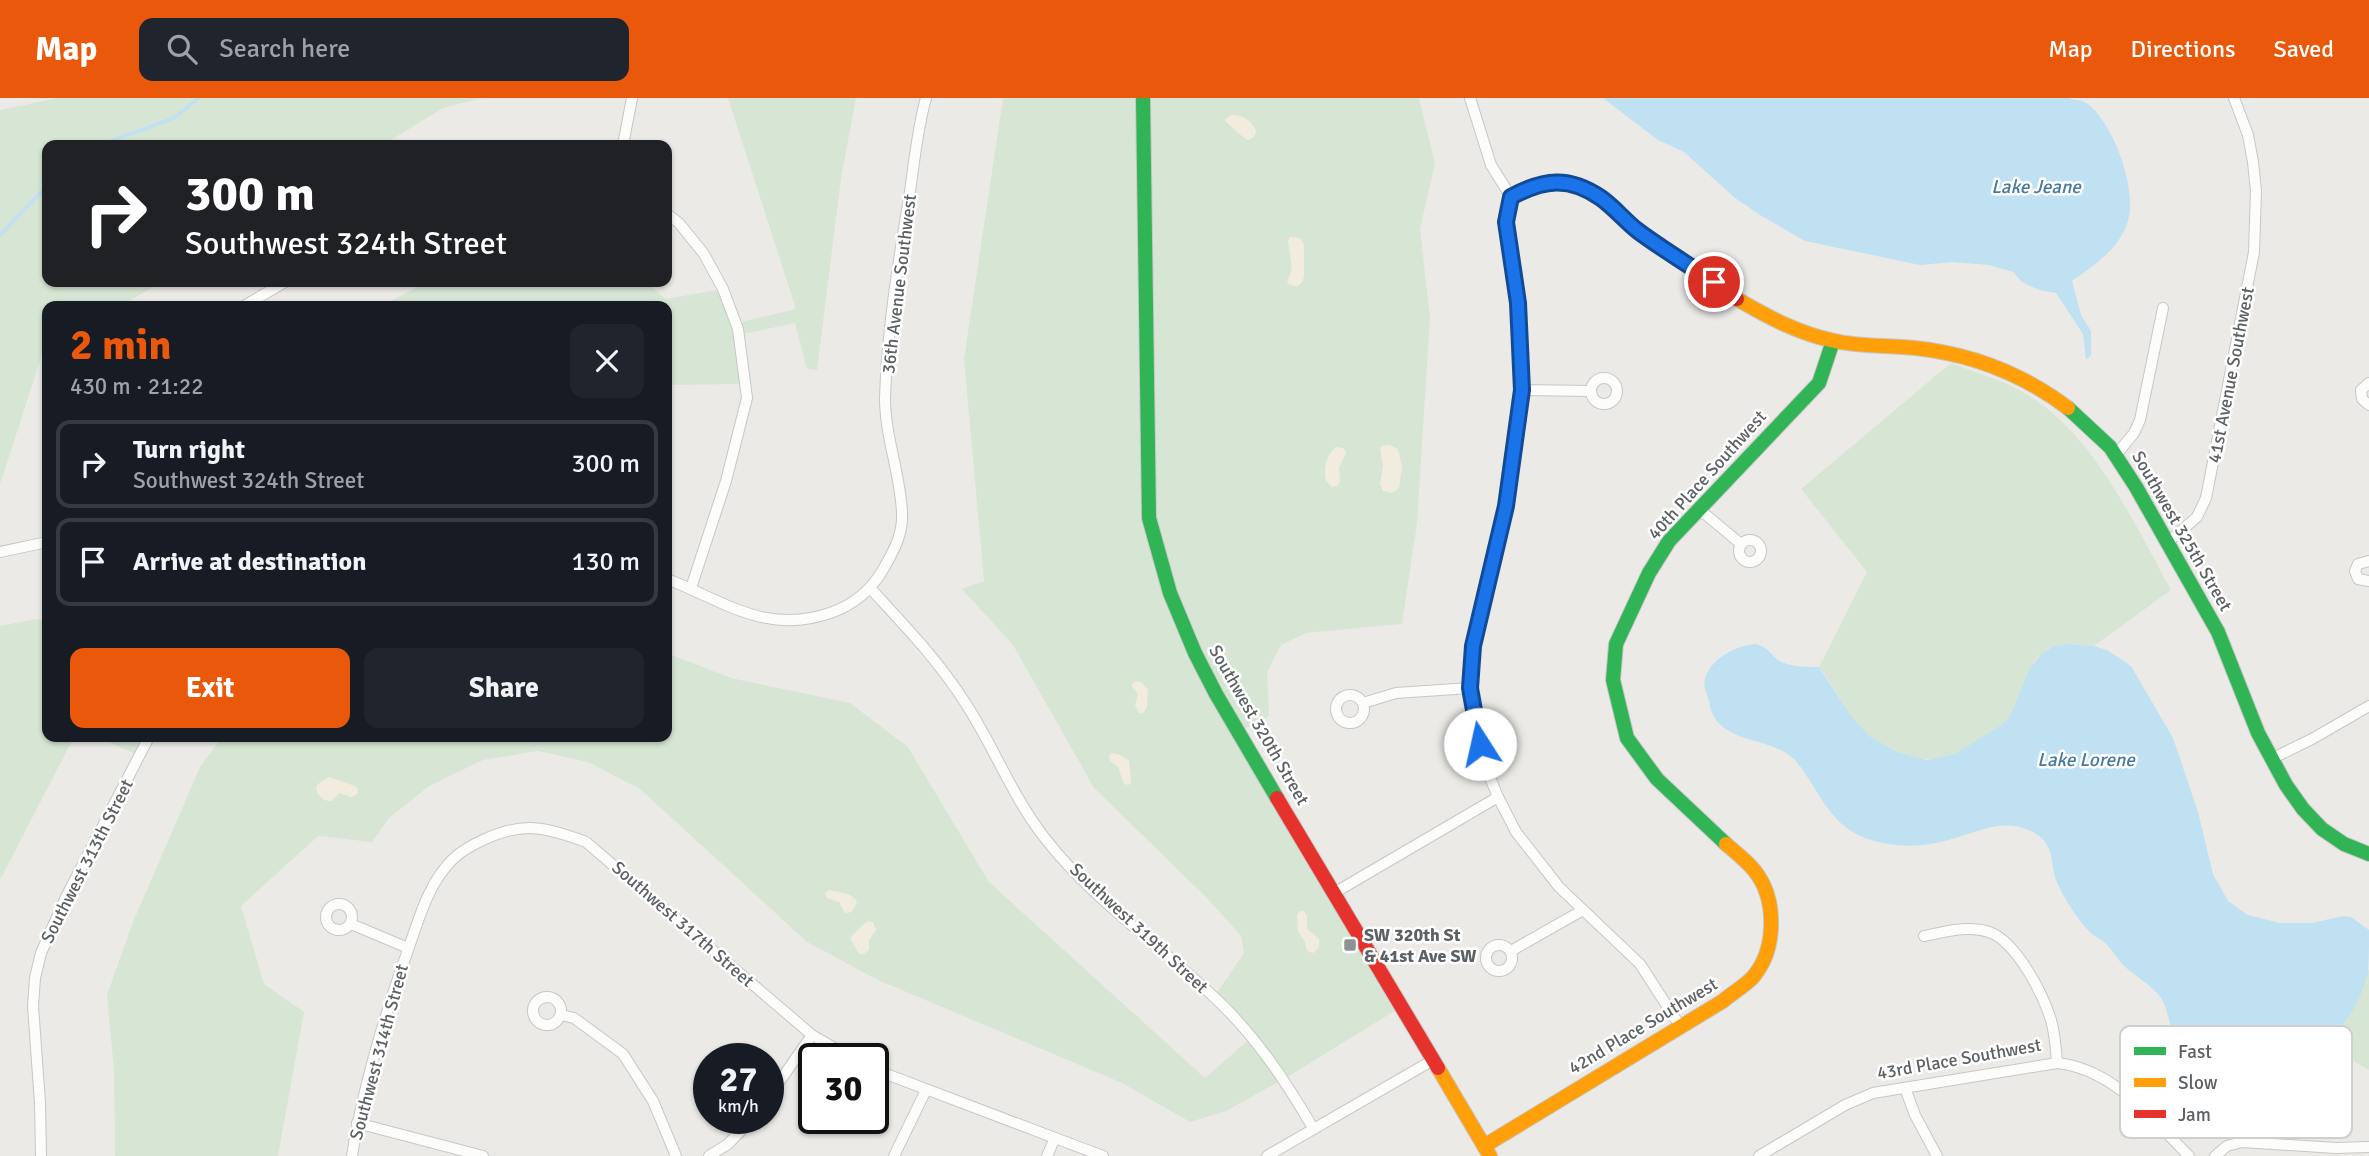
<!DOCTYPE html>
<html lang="en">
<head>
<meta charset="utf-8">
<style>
  body { margin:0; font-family:Signika,sans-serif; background:#20242c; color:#f1f3f6; height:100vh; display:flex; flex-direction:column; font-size:26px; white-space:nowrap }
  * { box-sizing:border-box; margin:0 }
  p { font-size:23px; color:#9ea1a6 }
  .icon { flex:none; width:38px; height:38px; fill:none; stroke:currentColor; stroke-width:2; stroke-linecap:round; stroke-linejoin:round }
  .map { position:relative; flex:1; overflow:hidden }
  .details { position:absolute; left:42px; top:203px; width:630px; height:441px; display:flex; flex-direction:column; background:#171b24; border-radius:14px; box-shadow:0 2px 5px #0004 }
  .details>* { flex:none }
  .hud { position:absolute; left:42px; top:42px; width:630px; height:147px; border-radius:14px; box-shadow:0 2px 5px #0004; background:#202124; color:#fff; overflow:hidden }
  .speed { position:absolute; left:693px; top:945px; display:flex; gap:14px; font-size:35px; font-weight:700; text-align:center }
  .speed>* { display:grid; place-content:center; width:91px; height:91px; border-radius:50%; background:#171b24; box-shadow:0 2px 5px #0004; line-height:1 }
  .speed small { font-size:18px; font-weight:400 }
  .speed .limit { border:4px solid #111; border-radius:10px; background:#fff; color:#111 }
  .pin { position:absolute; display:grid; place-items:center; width:60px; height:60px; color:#fff; margin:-30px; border:4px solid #fff; border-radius:50%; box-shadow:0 2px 7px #0007 }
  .me { position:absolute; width:77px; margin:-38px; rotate:350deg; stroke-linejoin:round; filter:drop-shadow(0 0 5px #0008) }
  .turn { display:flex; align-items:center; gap:24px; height:147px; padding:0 28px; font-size:32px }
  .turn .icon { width:91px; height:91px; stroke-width:2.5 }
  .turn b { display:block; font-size:49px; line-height:60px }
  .round { display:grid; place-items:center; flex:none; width:74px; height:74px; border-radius:14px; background:#20242c }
  .summary { display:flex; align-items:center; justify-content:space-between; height:119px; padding:0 28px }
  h1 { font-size:42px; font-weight:800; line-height:52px; color:#ea580c }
  .cta { display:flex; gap:14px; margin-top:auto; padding:14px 28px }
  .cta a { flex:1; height:80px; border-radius:14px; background:#ea580c; color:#fff; font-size:28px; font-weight:800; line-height:80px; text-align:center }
  .cta a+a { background:#20242c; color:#f1f3f6 }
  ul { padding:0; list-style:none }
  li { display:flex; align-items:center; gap:21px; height:88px; margin:0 14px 10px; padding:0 14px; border:4px solid #363941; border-radius:14px }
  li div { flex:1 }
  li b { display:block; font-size:26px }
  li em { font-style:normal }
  header { display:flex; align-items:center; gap:42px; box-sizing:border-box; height:98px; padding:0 35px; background:#ea580c; color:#fff }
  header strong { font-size:33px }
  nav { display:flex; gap:38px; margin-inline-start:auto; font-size:24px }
  .search { width:490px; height:63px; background:#20242c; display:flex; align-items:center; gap:18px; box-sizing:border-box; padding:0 24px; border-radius:14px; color:#9ea1a6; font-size:26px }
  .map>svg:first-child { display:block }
  .green { fill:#d7e6d4 }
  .sand { fill:#f2ecde }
  .water { fill:#bfe1f2 }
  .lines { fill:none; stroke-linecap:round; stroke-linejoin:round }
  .stream { stroke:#bfe1f2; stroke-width:3.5 }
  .street-casing { stroke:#c6c7c7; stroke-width:12 }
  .fast-casing { stroke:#c6c7c6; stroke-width:16 }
  .slow-casing { stroke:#c6c7c6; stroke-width:16 }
  .jam-casing { stroke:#c6c7c6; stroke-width:16 }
  .street { stroke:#fcfcfb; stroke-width:10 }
  .fast { stroke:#30b455; stroke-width:14 }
  .slow { stroke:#ff9f0a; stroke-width:14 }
  .jam { stroke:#e5322d; stroke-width:14 }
  .route-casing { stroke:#114b97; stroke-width:18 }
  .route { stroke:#1a73e8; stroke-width:12 }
  .poi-dot { fill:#8f9192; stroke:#fff; stroke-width:2.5 }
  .labels { text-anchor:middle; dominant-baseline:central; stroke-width:5; stroke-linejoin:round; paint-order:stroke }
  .street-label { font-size:18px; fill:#5d6164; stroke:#fff }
  .poi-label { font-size:18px; font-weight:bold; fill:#5d6164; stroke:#fff; text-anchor:start }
  .water-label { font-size:19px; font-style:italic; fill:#477aa0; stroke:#fff }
  .key { fill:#fff; stroke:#ced0d0; stroke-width:2 }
  .key-label { font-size:19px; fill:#5d6164 }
</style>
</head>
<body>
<header>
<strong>Map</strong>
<div class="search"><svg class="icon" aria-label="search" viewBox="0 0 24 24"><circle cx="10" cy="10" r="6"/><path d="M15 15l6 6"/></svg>Search here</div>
<nav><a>Map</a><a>Directions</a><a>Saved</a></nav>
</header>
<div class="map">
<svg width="2369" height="1058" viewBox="0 0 2369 1058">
  <rect width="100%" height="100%" fill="#eceae7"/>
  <!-- green -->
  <g class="green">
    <path d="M58 0H482L443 10 383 47H47V184H161L121 208H47V254L42 257 0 386V12Z"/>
    <path d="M728 0H856L841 80 817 272 807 271 795 225 739 237 746 286 667 287V208H381L427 184H646L665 201 723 191 737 225 796 211Z"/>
    <path d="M1003 0H1419L1435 65 1420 131 1430 220 1417 426 1402 526 1306 535 1281 547 1267 574 1269 618 1239 634 1401 909 1284 981 1226 1013 1190 1024 1122 985 878 882 807 844 640 691 588 664 538 653 483 662 429 688 388 721 372 744 318 738 241 808 264 886 304 914 278 1058H115L114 973 107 897 133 824 200 669 222 639H667V555L731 580 850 605 908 649 989 784 1205 980 1252 939 1214 899 1244 855 1241 838 1207 800 1094 690 1013 547 962 491 984 483 964 261Z"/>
    <path d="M1951 265C1974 274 2000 281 2021 293 2091 330 2134 425 2171 492L2094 548C2077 547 2057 542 2042 555 2024 570 2024 597 2011 616 2003 629 1990 636 1978 643 1970 647 1963 653 1955 657 1926 668 1892 656 1869 638 1847 620 1837 591 1819 569L1867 474 1801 391Z"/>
    <path d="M36 521 47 523V639H74L0 782V528Z"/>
    <path d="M97 639H149L140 658Z"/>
    <path d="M2369 871V972L2319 943 2341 929Z"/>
  </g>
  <!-- sand -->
  <g class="sand">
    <path d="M1231 17C1242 16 1253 24 1256 33L1254 39 1248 42C1243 40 1228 26 1225 22Z"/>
    <path d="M1290 139 1300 140 1304 147V179L1302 184 1297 189 1287 185 1292 170 1288 143Z"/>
    <path d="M1389 347 1398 351 1402 368 1399 390 1392 395 1383 393 1380 386 1383 368 1380 351 1381 348Z"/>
    <path d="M1336 349 1343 350 1346 354 1339 370 1340 384 1337 388 1332 389 1326 383C1323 370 1326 357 1336 349Z"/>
    <path d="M1134 583 1141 584 1148 592 1147 609 1143 615H1139L1135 607 1138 596 1132 588Z"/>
    <path d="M1111 655 1118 656 1129 662 1131 683 1129 687 1124 686 1118 669 1110 663 1109 658Z"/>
    <path d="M329 679 355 688 358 691 357 696 352 699 339 695 332 703C324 704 317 697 316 690L318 686Z"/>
    <path d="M829 792C839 795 852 794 857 804L852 814 845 815 839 804 827 800 825 795Z"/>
    <path d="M1300 813H1304L1307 818V831L1319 841V849L1313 855 1307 853 1305 844 1298 833 1297 817Z"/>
    <path d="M867 823 873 824 876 832 869 842V851L864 856H859L850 840Z"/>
  </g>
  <!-- water -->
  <g class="water">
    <path d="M1603 0H2068C2074 2 2083 2 2088 6 2114 26 2139 95 2127 126 2117 153 2094 167 2072 183L2081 217 2091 233V257L2086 262 2083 236 2056 195 2039 192 2022 184 2013 174 1989 167 1952 164 1920 167 1805 143 1760 117 1735 100 1684 54 1658 42Z"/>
    <path d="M1755 546C1769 549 1768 554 1778 562 1788 569 1807 569 1819 569L1851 618 1869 638 1897 654 1927 662 1955 656 2000 628 2010 618 2030 570 2042 555 2054 548 2068 546 2094 548 2107 552 2131 568 2173 640 2198 714 2213 776 2228 803 2248 817 2280 825H2312L2343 818 2351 819 2369 832C2369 845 2369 862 2368 874 2362 897 2351 924 2331 936 2290 963 2212 993 2177 943 2167 928 2170 909 2157 895 2148 885 2135 878 2124 868 2117 861 2112 851 2104 844 2100 841 2095 839 2091 835 2083 828 2077 819 2071 810 2066 802 2060 792 2056 782 2050 765 2055 748 2036 736 2012 721 1989 729 1965 737 1944 744 1919 750 1897 747 1851 742 1835 725 1812 686 1805 676 1799 664 1789 657 1766 640 1725 644 1712 615 1710 611 1710 605 1708 600 1706 592 1703 588 1705 580 1712 560 1735 548 1755 546Z"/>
  </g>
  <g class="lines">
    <!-- stream -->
    <g class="stream">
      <path d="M100 47 174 20 199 0"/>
      <path d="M0 137 47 88"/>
    </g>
    <defs>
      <g id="street">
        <path d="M1470 0 1491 67 1511 99 1506 124 1518 205 1522 292 1506 408 1473 548 1470 590 1480 646 1487 672 1498 699 1516 734 1559 789 1640 866 1680 928"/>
        <path d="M623 47 632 0"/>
        <path d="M667 116 679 125 704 156 723 191 738 231 747 300 726 383 691 490"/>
        <path d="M244 208 285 184"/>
        <circle cx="1604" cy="293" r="13"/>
        <path d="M2369 285 2361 292 2362 301 2369 307"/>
        <path d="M1522 292 1590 293"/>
        <path d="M2116 357 2134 335 2140 322 2163 210"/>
        <path d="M1700 412 1741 446"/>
        <circle cx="1750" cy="453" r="11"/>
        <path d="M2167 445 2197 419 2206 400 2254 154 2256 93 2253 64 2248 37 2234 0"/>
        <path d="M0 454 47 444"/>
        <path d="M2369 463 2358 466 2355 473 2358 481 2369 483"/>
        <path d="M667 481C726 504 767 538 833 514 854 506 869 494 881 475 892 456 903 438 902 416 901 377 885 340 885 300 887 233 898 166 909 100 914 67 917 32 926 0"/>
        <path d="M871 491C905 528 939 563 966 606 994 649 1012 698 1044 739 1091 800 1158 846 1214 899 1255 937 1285 982 1313 1030"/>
        <circle cx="1350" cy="611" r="14"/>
        <path d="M1363 605 1396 595 1470 590"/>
        <path d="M2271 661 2312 641 2369 608"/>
        <path d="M1334 795 1498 699"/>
        <circle cx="339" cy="819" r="13"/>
        <path d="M351 826 408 850"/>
        <path d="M1924 838C1945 834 1968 827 1989 834 2016 843 2043 896 2051 922 2055 936 2056 950 2057 965"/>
        <circle cx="1499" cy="860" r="13"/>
        <path d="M1511 853 1583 812"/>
        <circle cx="547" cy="913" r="14"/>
        <path d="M561 917 574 920 623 956 653 1003 676 1058"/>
        <path d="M873 971 1055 1040"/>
        <path d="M1905 990 1915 1017 1937 1058"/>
        <path d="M768 1000 812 937"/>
        <path d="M357 1025 483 1058"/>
        <path d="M41 1058 40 1005 33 908 35 880 41 855 66 799 149 639"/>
        <path d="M352 1058C363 988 384 919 408 852 419 821 428 786 452 762 461 753 472 747 483 742 523 723 546 729 586 744L812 937 853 961"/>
        <path d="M709 1058 728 1046 753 1020"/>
        <path d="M894 1058 926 992"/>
        <path d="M1047 1058 1055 1040 1103 1058"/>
        <path d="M1267 1058 1433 962"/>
        <path d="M1759 1058 1845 1007 1873 995 2057 965C2114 971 2151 1020 2189 1058"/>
        <path d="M2215 1058 2227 1048 2242 1044 2336 1050 2369 1049"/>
      </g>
      <g id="fast">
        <path d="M1143 0 1149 420 1170 495 1195 555 1216 596 1277 700"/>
        <path d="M2068 310 2110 349 2136 389 2218 534 2258 635 2286 687 2303 711 2322 731 2344 746 2369 756"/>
        <path d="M1726 746 1657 681 1627 640 1613 582 1616 546 1649 475 1669 443 1819 285 1833 243"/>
      </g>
      <g id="slow">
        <path d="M1737 201C1768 219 1799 236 1835 243 1861 249 1888 247 1915 250 1971 256 2023 276 2068 310"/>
        <path d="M1438 970 1490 1058"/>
        <path d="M1484 1048 1723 903C1732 895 1745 888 1753 879 1777 851 1777 800 1754 772 1746 762 1735 754 1726 746"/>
      </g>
      <g id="jam">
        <path d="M1511 99C1530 90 1551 80 1573 86 1596 93 1612 112 1630 127 1664 153 1701 177 1737 201"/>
        <path d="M1277 700 1438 970"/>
      </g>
    </defs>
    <!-- street casing -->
    <use href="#street" class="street-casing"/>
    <!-- fast casing -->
    <use href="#fast" class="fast-casing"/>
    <!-- slow casing -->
    <use href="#slow" class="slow-casing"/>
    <!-- jam casing -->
    <use href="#jam" class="jam-casing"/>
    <!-- street -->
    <use href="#street" class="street"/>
    <!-- fast -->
    <use href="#fast" class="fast"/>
    <!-- slow -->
    <use href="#slow" class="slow"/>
    <!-- jam -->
    <use href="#jam" class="jam"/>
  </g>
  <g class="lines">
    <defs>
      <path id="route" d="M1480 646 1470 590 1473 548 1506 408 1522 292 1518 205 1506 124 1511 99C1544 81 1569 78 1601 100 1615 110 1625 123 1638 133 1662 151 1689 167 1714 184"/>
    </defs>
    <!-- route casing -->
    <use href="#route" class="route-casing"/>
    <!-- route -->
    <use href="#route" class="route"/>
  </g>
  <!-- markers -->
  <rect class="poi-dot" x="1343" y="840" width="14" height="14" rx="3.5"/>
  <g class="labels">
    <!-- street labels -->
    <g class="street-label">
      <text transform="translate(899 186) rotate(-83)">36th Avenue Southwest</text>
      <text transform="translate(2231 277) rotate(-79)">41st Avenue Southwest</text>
      <text transform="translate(1707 377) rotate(-48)">40th Place Southwest</text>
      <text transform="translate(2182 433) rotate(60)">Southwest 325th Street</text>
      <text transform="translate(1259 627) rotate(60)">Southwest 320th Street</text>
      <text transform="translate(87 763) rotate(-63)">Southwest 313th Street</text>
      <text transform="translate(683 826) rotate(41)">Southwest 317th Street</text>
      <text transform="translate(1139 830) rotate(43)">Southwest 319th Street</text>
      <text transform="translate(1643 928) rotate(-31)">42nd Place Southwest</text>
      <text transform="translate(379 954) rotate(-75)">Southwest 314th Street</text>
      <text transform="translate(1959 961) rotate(-10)">43rd Place Southwest</text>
    </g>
    <!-- poi labels -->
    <g class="poi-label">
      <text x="1364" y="837">SW 320th St<tspan x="1364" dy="21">&amp; 41st Ave SW</tspan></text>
    </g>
    <!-- water labels -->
    <g class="water-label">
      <text x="2036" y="89">Lake Jeane</text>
      <text x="2086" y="662">Lake Lorene</text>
    </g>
  </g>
  <!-- legend -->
  <rect x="2120" y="928" width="232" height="112" rx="10" class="key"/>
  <rect x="2134" y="949" width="32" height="8" fill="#30b455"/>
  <rect x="2134" y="980" width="32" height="9" fill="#ff9f0a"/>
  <rect x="2134" y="1012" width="32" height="8" fill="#e5322d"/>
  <g class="key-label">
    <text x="2178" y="960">Fast</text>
    <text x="2178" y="991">Slow</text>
    <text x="2178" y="1023">Jam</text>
  </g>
</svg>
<div class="speed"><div>27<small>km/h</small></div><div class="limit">30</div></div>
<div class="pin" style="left:1714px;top:184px;background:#d93025"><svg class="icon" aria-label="arrive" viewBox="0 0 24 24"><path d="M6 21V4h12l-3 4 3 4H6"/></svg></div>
<svg class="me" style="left:1480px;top:646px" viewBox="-20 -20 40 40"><circle r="19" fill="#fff"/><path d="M0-13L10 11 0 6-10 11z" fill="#1a73e8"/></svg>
<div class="hud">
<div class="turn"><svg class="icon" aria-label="right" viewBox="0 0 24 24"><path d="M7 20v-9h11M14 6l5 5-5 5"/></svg><div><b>300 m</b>Southwest 324th Street</div></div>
</div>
<section class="details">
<div class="summary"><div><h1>2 min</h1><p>430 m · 21:22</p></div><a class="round"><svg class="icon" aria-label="close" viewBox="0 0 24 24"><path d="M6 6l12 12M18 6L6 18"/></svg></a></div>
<ul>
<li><svg class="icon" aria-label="right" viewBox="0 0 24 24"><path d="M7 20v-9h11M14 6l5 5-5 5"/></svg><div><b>Turn right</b><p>Southwest 324th Street</p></div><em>300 m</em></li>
<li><svg class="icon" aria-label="arrive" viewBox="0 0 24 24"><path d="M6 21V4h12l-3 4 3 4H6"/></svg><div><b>Arrive at destination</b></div><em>130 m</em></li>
</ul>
<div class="cta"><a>Exit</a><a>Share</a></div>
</section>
</div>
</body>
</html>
